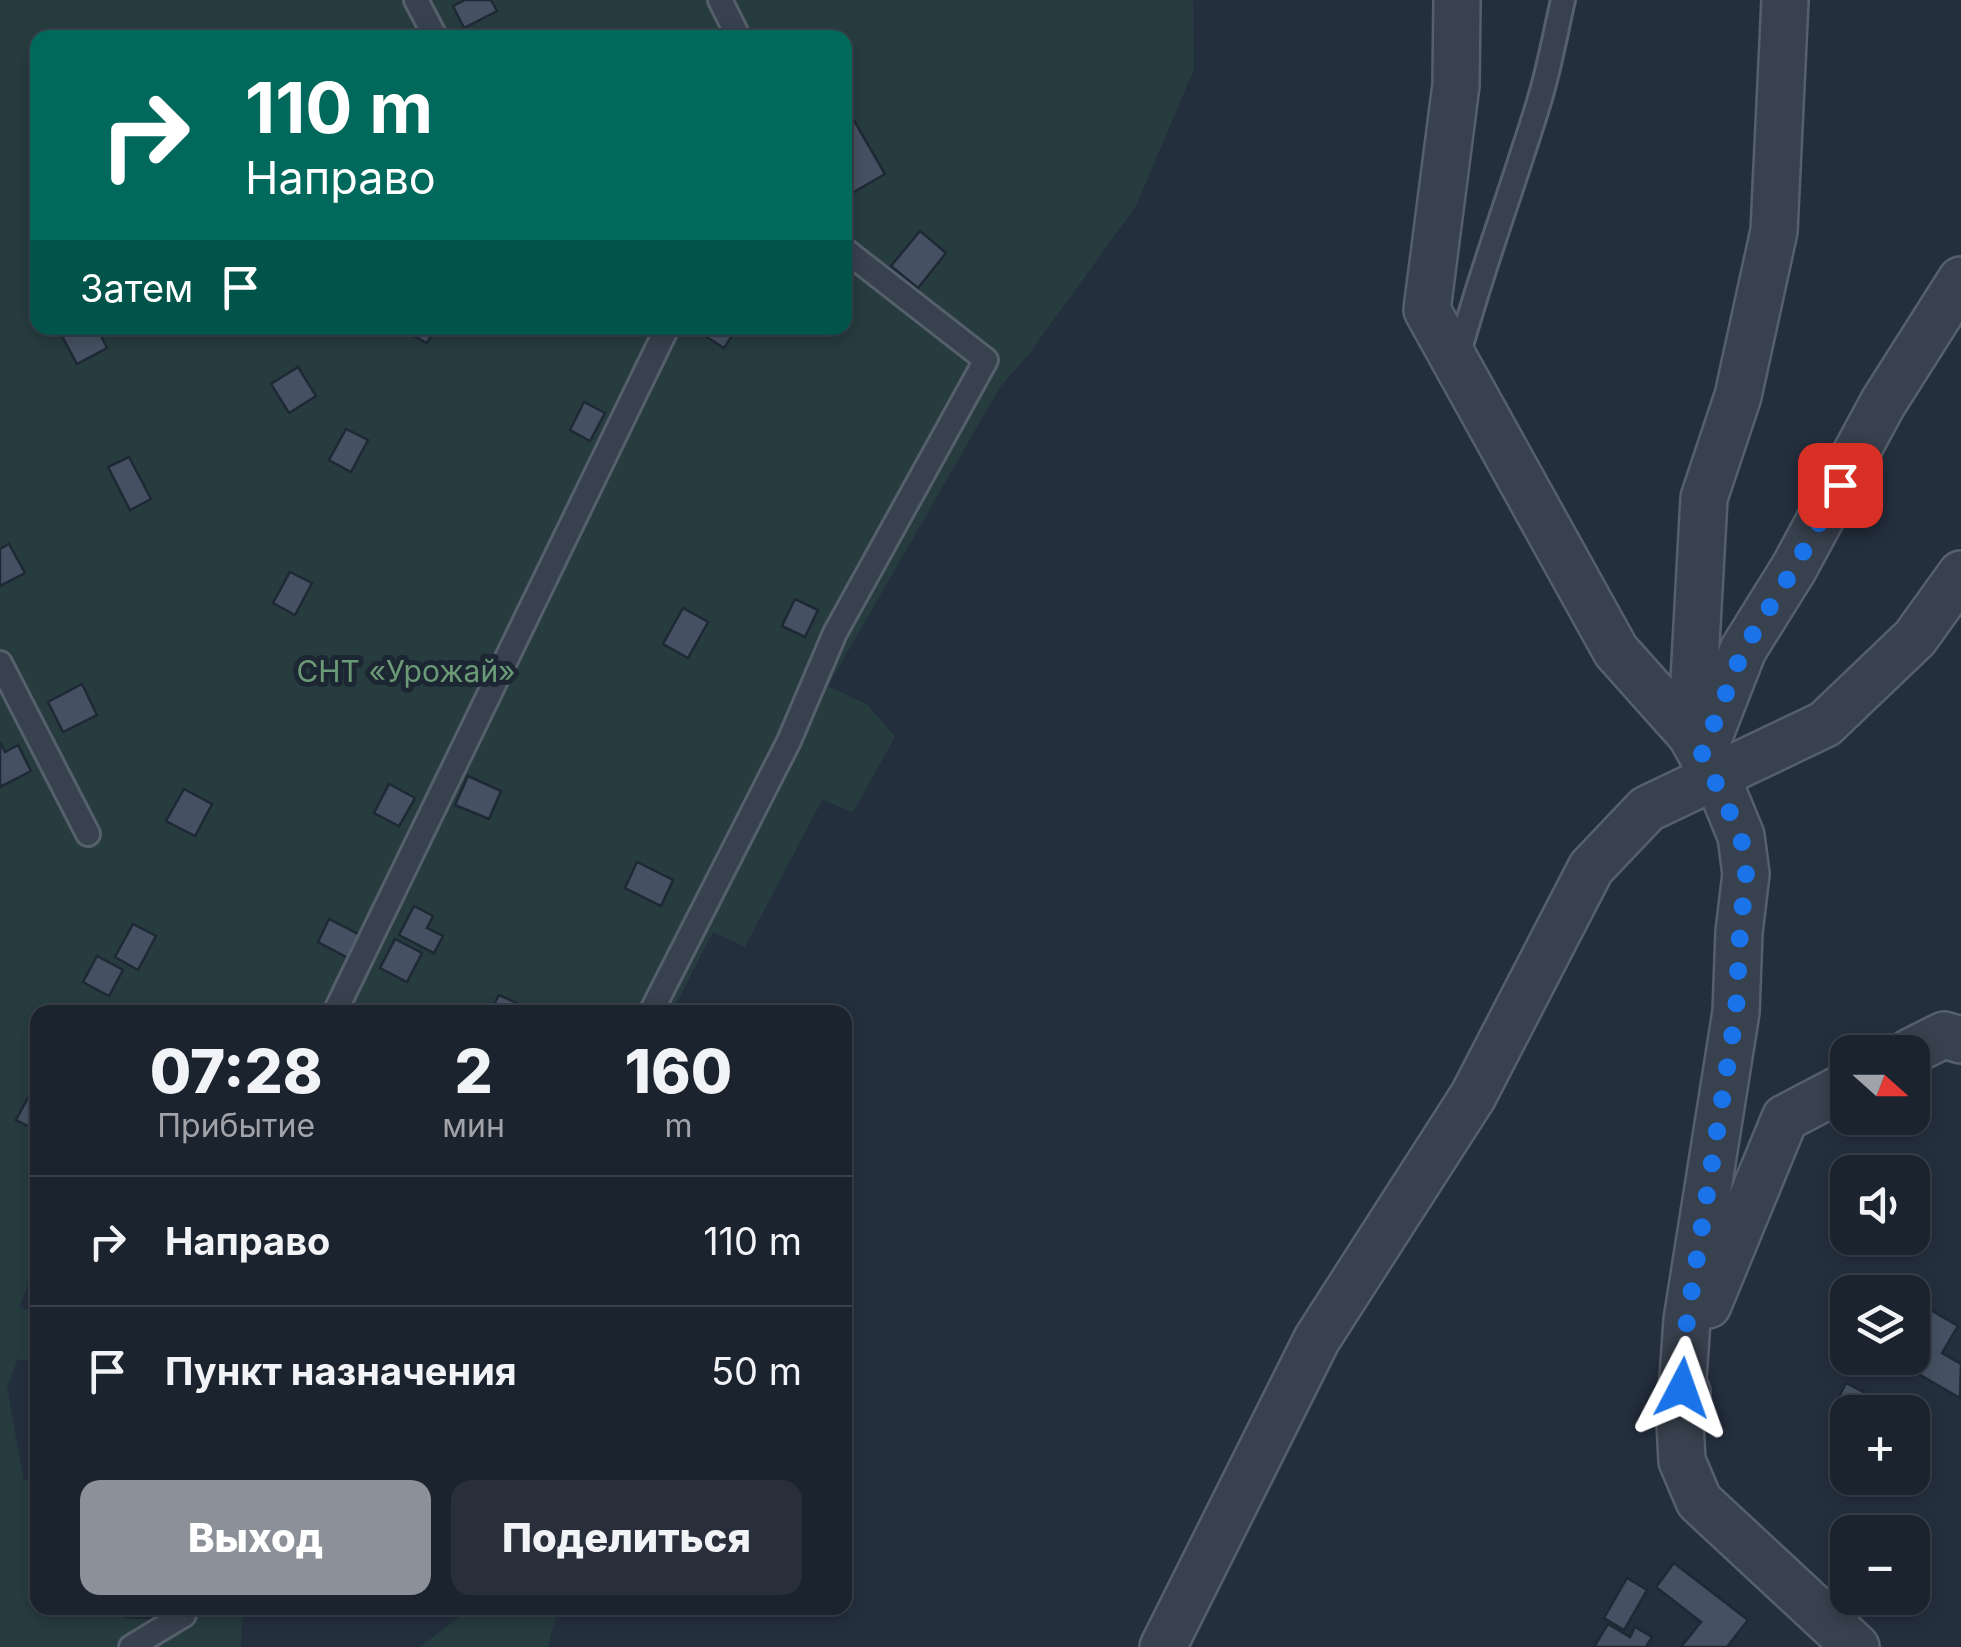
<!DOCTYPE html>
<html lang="ru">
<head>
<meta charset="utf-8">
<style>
  body { margin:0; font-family:Inter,sans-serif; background:#282f3a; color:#f1f3f6; height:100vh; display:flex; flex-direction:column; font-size:38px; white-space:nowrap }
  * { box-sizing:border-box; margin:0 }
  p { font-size:32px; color:#a0a4aa }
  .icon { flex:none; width:55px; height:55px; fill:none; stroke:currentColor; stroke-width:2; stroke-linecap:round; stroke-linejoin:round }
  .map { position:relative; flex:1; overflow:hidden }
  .drawer { position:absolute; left:30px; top:1005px; width:822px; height:610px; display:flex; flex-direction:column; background:#1b232e; border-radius:20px; box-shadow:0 5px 15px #0003,0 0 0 2px #39404a }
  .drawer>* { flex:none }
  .top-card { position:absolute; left:30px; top:30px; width:822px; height:305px; border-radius:20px; box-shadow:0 5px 15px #0003,0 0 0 2px #39404a; background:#00695c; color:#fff; overflow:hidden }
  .needle { width:65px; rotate:111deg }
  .tools { position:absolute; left:1830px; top:1035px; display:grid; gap:20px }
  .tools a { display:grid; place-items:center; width:100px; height:100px; border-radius:20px; background:#1b232e; box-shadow:0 5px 15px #0003,0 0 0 2px #39404a; font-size:50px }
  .pin { position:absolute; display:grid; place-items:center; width:85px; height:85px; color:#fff; margin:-42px; border-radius:20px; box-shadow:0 5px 15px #0006 }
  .me { position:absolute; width:110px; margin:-55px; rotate:4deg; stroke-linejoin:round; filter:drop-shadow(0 0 8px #0008) }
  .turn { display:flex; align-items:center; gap:35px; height:210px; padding:0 50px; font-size:45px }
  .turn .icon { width:130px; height:130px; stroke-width:2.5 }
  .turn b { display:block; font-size:70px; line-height:85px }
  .then { display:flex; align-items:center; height:95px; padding:0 50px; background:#0003; gap:20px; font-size:38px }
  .eta { display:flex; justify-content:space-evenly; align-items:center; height:170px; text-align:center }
  .eta b { font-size:60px; font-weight:800; line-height:70px }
  .primary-button { display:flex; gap:20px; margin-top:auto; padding:20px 50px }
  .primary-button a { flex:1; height:115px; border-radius:20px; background:#8c9099; color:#fff; font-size:40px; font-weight:800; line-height:115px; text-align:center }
  .primary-button a+a { background:#282f3a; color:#f1f3f6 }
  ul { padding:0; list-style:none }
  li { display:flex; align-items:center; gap:30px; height:130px; padding:0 50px; border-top:2px solid #39404a }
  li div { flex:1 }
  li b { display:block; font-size:38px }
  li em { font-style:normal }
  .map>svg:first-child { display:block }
  .green { fill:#263c3f; fill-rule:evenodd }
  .building { fill:#455162; stroke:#1f2835; stroke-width:2.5 }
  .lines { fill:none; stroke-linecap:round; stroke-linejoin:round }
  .service-casing { stroke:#565f6c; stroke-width:28 }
  .minor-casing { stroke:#565f6c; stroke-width:50 }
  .service { stroke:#38414e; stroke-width:22 }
  .minor { stroke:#38414e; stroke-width:45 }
  .route { stroke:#1a73e8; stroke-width:18; stroke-dasharray:0 32.4 }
  .labels { text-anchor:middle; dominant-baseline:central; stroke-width:10; stroke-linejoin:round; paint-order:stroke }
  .park-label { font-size:30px; fill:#6b9a76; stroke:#1d2633 }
</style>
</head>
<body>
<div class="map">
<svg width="1961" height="1647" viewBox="0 0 1961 1647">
  <rect width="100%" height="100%" fill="#242f3e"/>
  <!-- green -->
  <g class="green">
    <path d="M0 0H1193L1194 69 1136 206 1029 354 1000 387 828 686 868 705 895 737 853 812 822 800 745 947 713 932 672 1012H38L37 1259 19 1308 37 1311V1363L18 1359 7 1387 24 1481 37 1475 38 1608H243L241 1647H0ZM38 38H845V328H38Z"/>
    <path d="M471 1608H558L548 1647H420Z"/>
  </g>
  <!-- building -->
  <g class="building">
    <path d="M465 0H491L497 11 464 28 453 6Z"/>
    <path d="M845 105 885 174 845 197Z"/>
    <path d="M920 231 946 253 918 288 891 266Z"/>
    <path d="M77 328H97L107 348 77 364 62 336Z"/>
    <path d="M407 328H436L427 343 405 331Z"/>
    <path d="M706 328H737L724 348 702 334Z"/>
    <path d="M298 367 316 396 289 413 271 384Z"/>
    <path d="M584 402 605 413 590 441 570 430Z"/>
    <path d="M346 429 368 440 351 472 329 460Z"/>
    <path d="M129 457 151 499 130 510 108 467Z"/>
    <path d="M9 544 25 573 0 586V549Z"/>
    <path d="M290 572 312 583 295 615 273 603Z"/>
    <path d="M795 599 818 610 805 637 782 626Z"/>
    <path d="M683 608 708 622 688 658 663 644Z"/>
    <path d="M82 684 97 715 63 732 48 702Z"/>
    <path d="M0 742 5 752 18 745 31 771 0 787Z"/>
    <path d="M468 776 501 791 489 819 455 805Z"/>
    <path d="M389 784 415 798 399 826 374 813Z"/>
    <path d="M184 789 212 804 195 836 166 821Z"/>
    <path d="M637 862 673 880 661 906 625 888Z"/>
    <path d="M414 906 433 916 427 928 443 936 434 953 399 935Z"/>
    <path d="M329 919 360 935 348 958 318 942Z"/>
    <path d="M133 924 156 936 138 970 115 957Z"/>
    <path d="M395 939 422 953 407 982 380 968Z"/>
    <path d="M97 956 123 970 109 996 83 982Z"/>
    <path d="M499 995 519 1004 515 1012H490Z"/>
    <path d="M30 1094 38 1097V1131L16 1120Z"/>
    <path d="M1912 1299 1958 1326 1942 1353 1961 1364 1960 1398 1891 1358H1912Z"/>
    <path d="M1846 1383 1902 1412H1848V1424L1830 1415Z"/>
    <path d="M1912 1418 1921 1423 1916 1433 1928 1439 1917 1462 1912 1460Z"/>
    <path d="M1674 1563 1748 1620 1727 1647H1681L1701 1622 1656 1587Z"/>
    <path d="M1627 1578 1647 1590 1624 1630 1604 1618Z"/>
    <path d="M126 1608H153L152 1618 126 1617Z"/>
    <path d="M1608 1624 1630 1637 1635 1627 1652 1637 1646 1647H1594Z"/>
  </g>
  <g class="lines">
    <defs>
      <g id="service">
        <path d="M416 0 436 38"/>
        <path d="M720 0 739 38"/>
        <path d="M1457 360C1480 274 1512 190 1538 105 1549 70 1555 35 1563 0"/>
        <path d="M0 663 88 834"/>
        <path d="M335 1012 667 328"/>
        <path d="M651 1012 789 741 835 633 986 360 845 250"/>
        <path d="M131 1647 184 1615"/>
      </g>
      <g id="minor">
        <path d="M1457 0 1456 85 1427 310 1616 651 1691 735 1725 797 1741 836 1746 874 1739 932 1736 1012 1687 1320 1680 1422"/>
        <path d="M1691 735 1704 498 1738 396 1774 231 1785 0"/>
        <path d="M1703 752 1743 650 1794 568 1883 403 1961 280"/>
        <path d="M1910 1052 1944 1035 1961 1040"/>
        <path d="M1708 1305 1785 1118 1848 1085"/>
        <path d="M1687 1392 1680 1422 1682 1461 1699 1501 1856 1647"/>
        <path d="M1163 1647 1317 1339 1473 1096 1591 868 1647 809 1825 724 1915 638 1961 574"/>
      </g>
    </defs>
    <!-- service casing -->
    <use href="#service" class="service-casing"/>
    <!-- minor casing -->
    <use href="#minor" class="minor-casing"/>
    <!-- service -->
    <use href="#service" class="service"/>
    <!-- minor -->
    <use href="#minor" class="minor"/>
  </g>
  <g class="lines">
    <!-- route -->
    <path class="route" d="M1682 1388 1687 1320 1736 1012 1740 932 1746 874 1741 836 1702 754 1743 650 1794 568 1840 485"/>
  </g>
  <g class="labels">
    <!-- park labels -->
    <g class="park-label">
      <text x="406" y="671">СНТ «Урожай»</text>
    </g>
  </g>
</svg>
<div class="tools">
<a><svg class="needle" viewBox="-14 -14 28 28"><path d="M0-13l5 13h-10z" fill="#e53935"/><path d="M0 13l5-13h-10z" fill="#a0a4aa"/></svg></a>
<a><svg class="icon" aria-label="sound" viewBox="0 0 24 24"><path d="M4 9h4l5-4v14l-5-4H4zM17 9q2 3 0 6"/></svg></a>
<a><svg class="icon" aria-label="layers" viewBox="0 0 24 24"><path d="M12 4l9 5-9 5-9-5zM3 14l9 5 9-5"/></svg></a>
<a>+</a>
<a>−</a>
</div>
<div class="pin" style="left:1840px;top:485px;background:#d93025"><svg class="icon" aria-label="arrive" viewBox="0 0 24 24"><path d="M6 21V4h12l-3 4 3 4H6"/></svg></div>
<svg class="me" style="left:1682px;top:1388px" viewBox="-20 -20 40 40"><path d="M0-17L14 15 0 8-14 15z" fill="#1a73e8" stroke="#fff" stroke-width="4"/></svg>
<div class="top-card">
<div class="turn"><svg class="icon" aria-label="right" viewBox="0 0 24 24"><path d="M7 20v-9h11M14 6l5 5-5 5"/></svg><div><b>110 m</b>Направо</div></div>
<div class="then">Затем<svg class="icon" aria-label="arrive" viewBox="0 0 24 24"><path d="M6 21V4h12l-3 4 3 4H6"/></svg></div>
</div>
<section class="drawer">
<div class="eta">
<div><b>07:28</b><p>Прибытие</p></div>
<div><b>2</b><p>мин</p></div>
<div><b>160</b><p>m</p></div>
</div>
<ul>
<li><svg class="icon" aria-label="right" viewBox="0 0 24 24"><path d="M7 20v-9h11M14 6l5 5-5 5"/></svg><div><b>Направо</b></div><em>110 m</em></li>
<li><svg class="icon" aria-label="arrive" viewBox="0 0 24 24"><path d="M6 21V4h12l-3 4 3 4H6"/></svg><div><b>Пункт назначения</b></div><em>50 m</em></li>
</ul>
<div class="primary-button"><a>Выход</a><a>Поделиться</a></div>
</section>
</div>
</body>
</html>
